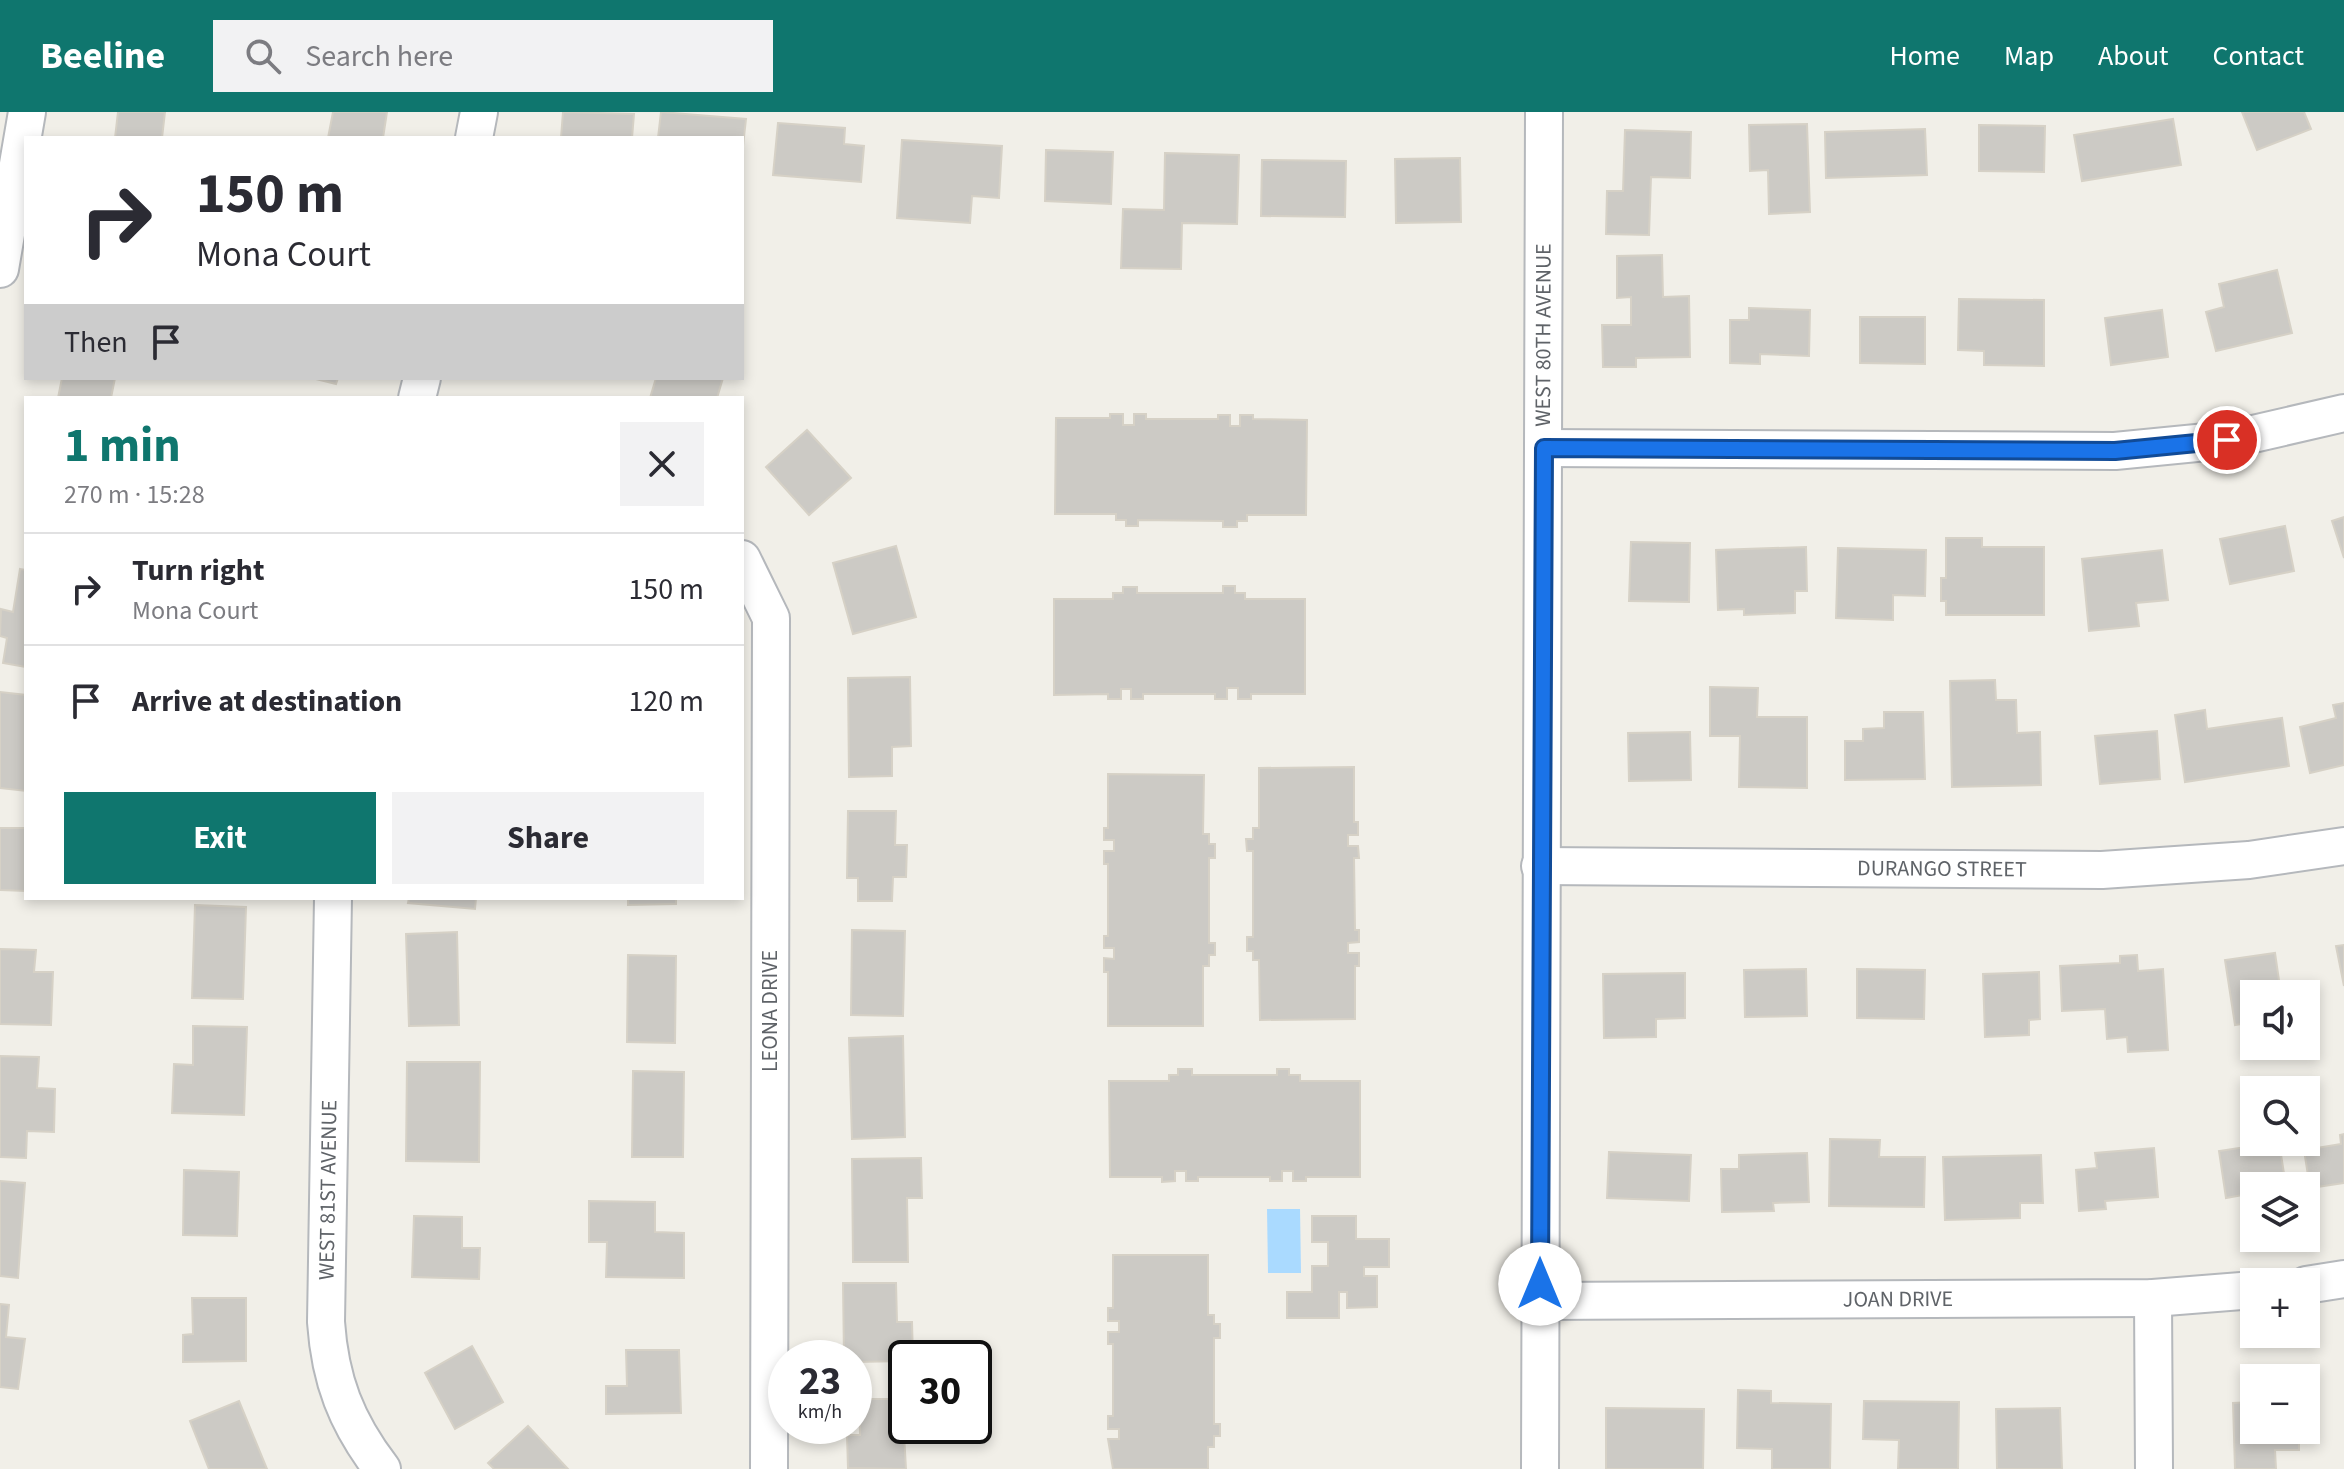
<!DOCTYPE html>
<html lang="en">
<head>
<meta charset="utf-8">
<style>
  body { margin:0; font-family:"Source Sans 3",sans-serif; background:#f2f2f3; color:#2b2b33; height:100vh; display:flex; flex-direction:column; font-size:30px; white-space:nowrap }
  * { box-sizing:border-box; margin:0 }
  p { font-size:26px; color:#7c7c81 }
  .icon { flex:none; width:44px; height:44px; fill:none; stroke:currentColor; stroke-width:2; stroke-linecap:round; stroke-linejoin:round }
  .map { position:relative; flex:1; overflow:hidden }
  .details { position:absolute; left:24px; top:284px; width:720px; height:504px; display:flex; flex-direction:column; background:#fff; border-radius:0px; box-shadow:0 4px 12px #0003 }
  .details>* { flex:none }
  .hud { position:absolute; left:24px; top:24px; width:720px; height:244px; border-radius:0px; box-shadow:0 4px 12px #0003; background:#fff; color:#2b2b33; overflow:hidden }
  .controls { position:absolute; left:2240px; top:868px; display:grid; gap:16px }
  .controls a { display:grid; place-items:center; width:80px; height:80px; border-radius:0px; background:#fff; box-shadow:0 4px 12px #0003; font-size:40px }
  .speed { position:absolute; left:768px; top:1228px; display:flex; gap:16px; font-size:40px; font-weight:700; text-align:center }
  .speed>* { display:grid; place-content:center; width:104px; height:104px; border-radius:50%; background:#fff; box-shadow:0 4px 12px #0003; line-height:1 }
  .speed small { font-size:20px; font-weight:400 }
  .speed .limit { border:4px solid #111; border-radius:12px; background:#fff; color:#111 }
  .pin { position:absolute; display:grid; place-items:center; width:68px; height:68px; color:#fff; margin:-34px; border:4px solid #fff; border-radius:50%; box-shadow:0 2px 8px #0007 }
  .me { position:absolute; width:88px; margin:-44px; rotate:0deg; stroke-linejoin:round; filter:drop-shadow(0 0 6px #0008) }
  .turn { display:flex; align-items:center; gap:28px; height:168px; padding:0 40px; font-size:36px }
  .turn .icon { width:104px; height:104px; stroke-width:2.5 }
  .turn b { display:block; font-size:56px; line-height:68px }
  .then { display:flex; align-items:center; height:76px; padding:0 40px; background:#0003; gap:16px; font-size:30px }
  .round { display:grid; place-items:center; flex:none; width:84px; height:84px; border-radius:0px; background:#f2f2f3 }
  .head { display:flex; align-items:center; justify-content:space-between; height:136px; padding:0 40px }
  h1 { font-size:48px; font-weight:700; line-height:60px; color:#0f766e }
  .primary-button { display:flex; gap:16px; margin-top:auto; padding:16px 40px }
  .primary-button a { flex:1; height:92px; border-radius:0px; background:#0f766e; color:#fff; font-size:32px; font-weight:700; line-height:92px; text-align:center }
  .primary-button a+a { background:#f2f2f3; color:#2b2b33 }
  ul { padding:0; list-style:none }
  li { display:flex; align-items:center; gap:24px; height:112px; padding:0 40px; border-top:2px solid #e1e1e2 }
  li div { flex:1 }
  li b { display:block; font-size:30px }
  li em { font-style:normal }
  header { display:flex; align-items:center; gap:48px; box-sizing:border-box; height:112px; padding:0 40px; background:#0f766e; color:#fff }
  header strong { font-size:38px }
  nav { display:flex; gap:44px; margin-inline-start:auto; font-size:28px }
  .search { width:560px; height:72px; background:#f2f2f3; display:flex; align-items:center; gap:20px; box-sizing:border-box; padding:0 28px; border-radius:0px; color:#7c7c81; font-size:30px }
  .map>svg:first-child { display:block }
  .water { fill:#aadaff }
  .building { fill:#cccac5; stroke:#d6d1c6; stroke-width:2 }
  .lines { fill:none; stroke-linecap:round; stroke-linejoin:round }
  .minor-casing { stroke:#b5b8bc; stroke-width:40 }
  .minor { stroke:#fff; stroke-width:36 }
  .route-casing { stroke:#114b97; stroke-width:20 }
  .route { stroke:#1a73e8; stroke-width:14 }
  .labels { text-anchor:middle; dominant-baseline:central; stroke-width:6; stroke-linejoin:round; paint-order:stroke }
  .street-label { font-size:22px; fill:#5f6368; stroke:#fff }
</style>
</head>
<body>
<header>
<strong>Beeline</strong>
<div class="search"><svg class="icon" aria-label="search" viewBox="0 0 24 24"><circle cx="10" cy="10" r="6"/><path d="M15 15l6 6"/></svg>Search here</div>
<nav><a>Home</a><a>Map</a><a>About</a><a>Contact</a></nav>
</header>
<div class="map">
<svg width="2344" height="1357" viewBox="0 0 2344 1357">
  <rect width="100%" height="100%" fill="#f1efe8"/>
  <!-- water -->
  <path class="water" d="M1267 1097H1300L1301 1161H1268Z"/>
  <!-- building -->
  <g class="building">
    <path d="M118 0H165L162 26H115Z"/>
    <path d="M333 0H387L383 26H328Z"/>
    <path d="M563 0 634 2 632 26H561Z"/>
    <path d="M661 0 746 7 742 43V26H658Z"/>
    <path d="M2242 0H2304L2311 17 2257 38Z"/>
    <path d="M2173 7 2181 53 2082 69 2074 23Z"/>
    <path d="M778 11 845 16 844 32 864 34 861 70 773 63Z"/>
    <path d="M1807 12 1810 100 1769 102 1768 58 1750 59 1749 13Z"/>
    <path d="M1979 13 2045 14 2044 60 1979 59Z"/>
    <path d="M1925 17 1927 63 1826 66 1825 20Z"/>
    <path d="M1625 18 1691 20 1690 66 1651 65 1649 123 1606 122 1607 79H1623Z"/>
    <path d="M902 28 1002 34 999 86 972 84 970 111 897 106Z"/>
    <path d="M1046 38 1113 40 1111 92 1045 89Z"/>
    <path d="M1165 41 1239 43 1237 112 1182 111 1181 157 1121 156 1123 97 1164 98Z"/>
    <path d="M1460 46 1461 110 1396 111 1395 47Z"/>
    <path d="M1262 48 1346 49 1345 105 1261 104Z"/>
    <path d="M1662 143 1663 185 1689 184 1690 245 1636 246V255H1603L1602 213H1631V185L1617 186V144Z"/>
    <path d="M2277 158 2292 221 2216 239 2206 200 2224 195 2219 172Z"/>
    <path d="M1959 187 2044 188V254L1984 253V239L1958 238Z"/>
    <path d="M1749 196 1810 198 1809 244 1760 242V252L1730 251V208H1749Z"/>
    <path d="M2162 198 2168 245 2111 253 2105 206Z"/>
    <path d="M1860 205H1925V252L1860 251Z"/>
    <path d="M62 266H115L111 286H58Z"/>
    <path d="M312 266H338L336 272Z"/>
    <path d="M656 266H723L717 286H650Z"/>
    <path d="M1110 302H1123V313H1134V302H1146V307H1218V303H1230V314H1240V303H1253V307L1307 308 1306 403H1247V409H1237V415H1223V409L1138 408V414H1126V408H1116V402H1055L1056 306H1110Z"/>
    <path d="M807 318 851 366 809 403 766 355Z"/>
    <path d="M2344 405V446L2332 409Z"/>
    <path d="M2285 414 2294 459 2230 472 2220 427Z"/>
    <path d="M1946 426H1982V435H2044V503H1946V489H1941V466H1946Z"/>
    <path d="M1631 430 1690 431 1689 490 1629 489Z"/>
    <path d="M896 434 916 505 853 522 833 451Z"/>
    <path d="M1806 435 1807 479H1795V501L1744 503V497L1718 498 1716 438Z"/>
    <path d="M1838 436 1926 438 1925 484 1893 483V508L1836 506Z"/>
    <path d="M2162 438 2168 488 2136 491 2139 514 2089 519 2082 447Z"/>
    <path d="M20 457 26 458V555L3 551 7 526 0 524 1 497 13 500Z"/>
    <path d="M1223 474H1235V481H1245V487H1305V582H1251V587H1238V576H1227V587H1215V582H1143V587H1131V577H1121V587H1108V582L1054 583V487H1113V481H1123V475H1137V481H1223Z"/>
    <path d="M910 565 911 634 892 635V664L849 665 848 566Z"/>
    <path d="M1995 568 1996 588H2016L2017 621 2040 620 2041 673 1952 675 1950 569Z"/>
    <path d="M1710 575 1758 576 1757 605H1807V676L1739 675 1740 624H1710Z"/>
    <path d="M0 580 26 583V679L0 676Z"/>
    <path d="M2344 591V653L2310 661 2300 615 2336 606 2333 593Z"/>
    <path d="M2205 598 2207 617 2282 606 2289 654 2185 670 2175 603Z"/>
    <path d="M1884 600H1923L1925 667 1845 668V629H1863V617L1884 616Z"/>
    <path d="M2157 619 2160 667 2100 672 2095 624Z"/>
    <path d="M1690 620 1691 668 1629 669 1628 621Z"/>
    <path d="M1354 655V710H1358V723H1348V734H1358L1359 746H1354L1355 818H1359V830L1348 831V841H1359V854H1355V907L1260 908 1259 848H1253V839H1247V825H1253V739H1247L1246 727H1253V716H1259V656Z"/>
    <path d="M1108 662 1204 663 1203 722H1209V732H1215V746H1209V831H1215V843H1209V854H1203V914H1108V860H1104V846L1114 847V836H1104V824H1108V752H1104V739H1114V728H1104V716H1108Z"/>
    <path d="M848 699H896L895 733H907L906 765H893L892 789H858V766H847Z"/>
    <path d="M0 716H26V779L0 778Z"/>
    <path d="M409 786H476L475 797 408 791Z"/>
    <path d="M628 786H676V792L628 793Z"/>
    <path d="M195 793 246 795 243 887 192 886Z"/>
    <path d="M852 818 905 819 903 904 851 903Z"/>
    <path d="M457 820 459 913 409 914 406 822Z"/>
    <path d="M2344 833V874L2336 834Z"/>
    <path d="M0 837 36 838 34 860H53L51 913 0 912Z"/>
    <path d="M2275 841 2281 882H2254V910L2235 913 2225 848Z"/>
    <path d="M628 843 676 844 675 931 627 930Z"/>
    <path d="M2137 843 2138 859 2163 857 2168 938 2128 940 2127 925 2107 927 2105 897 2062 899 2060 854 2120 851V844Z"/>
    <path d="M1806 857 1807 904 1745 905 1744 858Z"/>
    <path d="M1857 857 1925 858 1924 907 1857 906Z"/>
    <path d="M2039 860 2040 907 2029 908V923L1985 925 1983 862Z"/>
    <path d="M1685 861V906L1656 907V925L1604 926 1603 862Z"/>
    <path d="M193 914 247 915 244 1003 172 1001 174 952 193 953Z"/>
    <path d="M903 924 905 1025 852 1027 849 926Z"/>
    <path d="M0 944 39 945 37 976 55 977 54 1020 27 1019 26 1046 0 1045Z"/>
    <path d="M407 950H480L479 1050 406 1049Z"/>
    <path d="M1178 957H1192V963H1277V957H1289V963H1300V969H1360V1065H1306V1069H1293V1059H1282V1069H1270V1065H1198V1069H1186V1059H1175V1069L1162 1070V1065H1110L1109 969H1169V963H1178Z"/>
    <path d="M633 959 684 960 683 1045H632Z"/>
    <path d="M2344 1022V1071L2310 1076 2304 1038 2341 1032 2340 1023Z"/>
    <path d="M1830 1027 1880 1028 1879 1045H1925L1924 1095 1829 1094Z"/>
    <path d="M2279 1030 2286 1074H2254V1081L2226 1086 2219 1039Z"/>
    <path d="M2154 1036 2158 1085 2105 1089 2106 1097 2079 1099 2076 1058 2097 1056 2095 1041Z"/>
    <path d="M1609 1040 1691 1043 1689 1089 1607 1086Z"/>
    <path d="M1807 1041 1809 1090 1773 1091 1774 1099 1722 1100 1721 1057H1739V1043Z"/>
    <path d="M2041 1043 2043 1091H2020V1106L1945 1108 1943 1045Z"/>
    <path d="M921 1046 922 1086H907L908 1150H853L852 1047Z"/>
    <path d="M184 1058 239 1060 237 1124 183 1123Z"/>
    <path d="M0 1069 25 1071 18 1166 0 1164Z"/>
    <path d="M589 1089 655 1090V1120L684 1121V1166L606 1165 607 1130H589Z"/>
    <path d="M414 1104 462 1105V1136H480L479 1167 412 1165Z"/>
    <path d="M1312 1104H1356V1127H1389V1155H1364V1164H1377V1195L1347 1196V1180H1339V1206H1287V1180H1312V1154H1328V1130H1312Z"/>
    <path d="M1113 1143H1208V1203H1214V1212H1220V1226H1214V1312H1220V1324H1214V1335H1208V1357H1113L1108 1327H1119V1317H1108V1304H1113V1232H1108V1220H1119V1209H1108V1196H1113Z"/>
    <path d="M843 1171H896L897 1210H912L913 1246H906V1249L854 1250V1246H844Z"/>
    <path d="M192 1186H246V1249L183 1250V1223L193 1222Z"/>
    <path d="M0 1192 9 1193 6 1225 25 1227 18 1277 0 1275Z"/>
    <path d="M472 1234 503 1290 455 1317 425 1261Z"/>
    <path d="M626 1238H679L681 1301 606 1302V1274H627Z"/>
    <path d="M1738 1278 1771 1279V1291L1831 1292 1830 1357H1772V1337L1737 1336Z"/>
    <path d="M859 1287H902L906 1357 848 1356 847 1323H860Z"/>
    <path d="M239 1289 267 1357H209L190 1309Z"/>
    <path d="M1864 1289 1959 1290 1958 1357H1898L1899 1328 1863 1327Z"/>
    <path d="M2254 1290V1318H2299V1338H2275L2276 1357H2235L2233 1291Z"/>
    <path d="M1606 1296 1704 1297 1703 1357H1606Z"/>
    <path d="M2060 1296 2062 1357H1997L1996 1297Z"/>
    <path d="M528 1314 568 1357H494L488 1351Z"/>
  </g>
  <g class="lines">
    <defs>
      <g id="minor">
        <path d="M474 26 479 0"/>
        <path d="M0 157 27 0"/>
        <path d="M417 286 422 266"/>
        <path d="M1544 336 2115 339 2227 328 2344 301"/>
        <path d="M742 447 771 506 769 1357"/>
        <path id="s1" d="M1540 754 2102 758 2249 748 2344 734"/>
        <path d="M333 786 326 1210C330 1268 346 1310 382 1357"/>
        <path d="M2306 1173 2344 1167"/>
        <path d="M2153 1186 2154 1357"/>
        <path id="s2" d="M1540 1189 2153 1186 2254 1178"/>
        <path id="s3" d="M1540 1357 1544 0"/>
      </g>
    </defs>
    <!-- minor casing -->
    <use href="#minor" class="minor-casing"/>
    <!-- minor -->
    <use href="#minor" class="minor"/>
  </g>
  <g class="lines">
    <defs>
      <path id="route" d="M1540 1172 1544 336 2115 339 2227 328"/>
    </defs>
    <!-- route casing -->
    <use href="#route" class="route-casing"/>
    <!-- route -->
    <use href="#route" class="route"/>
  </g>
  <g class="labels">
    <!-- street labels -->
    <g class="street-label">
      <text stroke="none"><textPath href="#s3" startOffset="1134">WEST 80TH AVENUE</textPath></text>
      <text stroke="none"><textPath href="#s1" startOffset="402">DURANGO STREET</textPath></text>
      <text transform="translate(770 899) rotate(-90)">LEONA DRIVE</text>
      <text transform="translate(328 1078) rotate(-89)">WEST 81ST AVENUE</text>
      <text stroke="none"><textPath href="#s2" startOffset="358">JOAN DRIVE</textPath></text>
    </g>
  </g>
</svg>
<div class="controls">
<a><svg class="icon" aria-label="sound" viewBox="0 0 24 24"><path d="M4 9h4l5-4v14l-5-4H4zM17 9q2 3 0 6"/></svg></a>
<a><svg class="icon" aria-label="search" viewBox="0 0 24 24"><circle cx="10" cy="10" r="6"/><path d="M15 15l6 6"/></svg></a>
<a><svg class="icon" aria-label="layers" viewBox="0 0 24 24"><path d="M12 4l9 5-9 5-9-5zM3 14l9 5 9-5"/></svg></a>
<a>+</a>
<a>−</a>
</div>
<div class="speed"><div>23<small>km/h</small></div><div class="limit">30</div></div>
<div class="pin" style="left:2227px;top:328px;background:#d93025"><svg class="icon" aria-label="arrive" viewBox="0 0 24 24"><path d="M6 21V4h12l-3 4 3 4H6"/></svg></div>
<svg class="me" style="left:1540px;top:1172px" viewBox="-20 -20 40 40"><circle r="19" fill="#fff"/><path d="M0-13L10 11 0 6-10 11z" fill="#1a73e8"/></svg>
<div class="hud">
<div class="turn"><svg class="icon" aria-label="right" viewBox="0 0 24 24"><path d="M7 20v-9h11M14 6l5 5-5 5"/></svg><div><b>150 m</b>Mona Court</div></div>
<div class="then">Then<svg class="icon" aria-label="arrive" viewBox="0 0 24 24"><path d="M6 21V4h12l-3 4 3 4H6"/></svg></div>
</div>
<section class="details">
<div class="head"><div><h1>1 min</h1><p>270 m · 15:28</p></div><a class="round"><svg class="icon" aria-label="close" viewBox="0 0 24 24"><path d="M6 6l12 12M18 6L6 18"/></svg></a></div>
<ul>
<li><svg class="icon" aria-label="right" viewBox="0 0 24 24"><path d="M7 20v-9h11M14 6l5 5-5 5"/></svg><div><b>Turn right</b><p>Mona Court</p></div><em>150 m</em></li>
<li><svg class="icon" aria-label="arrive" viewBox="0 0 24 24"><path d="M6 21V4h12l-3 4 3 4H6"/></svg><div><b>Arrive at destination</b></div><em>120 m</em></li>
</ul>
<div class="primary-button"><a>Exit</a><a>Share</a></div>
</section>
</div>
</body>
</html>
